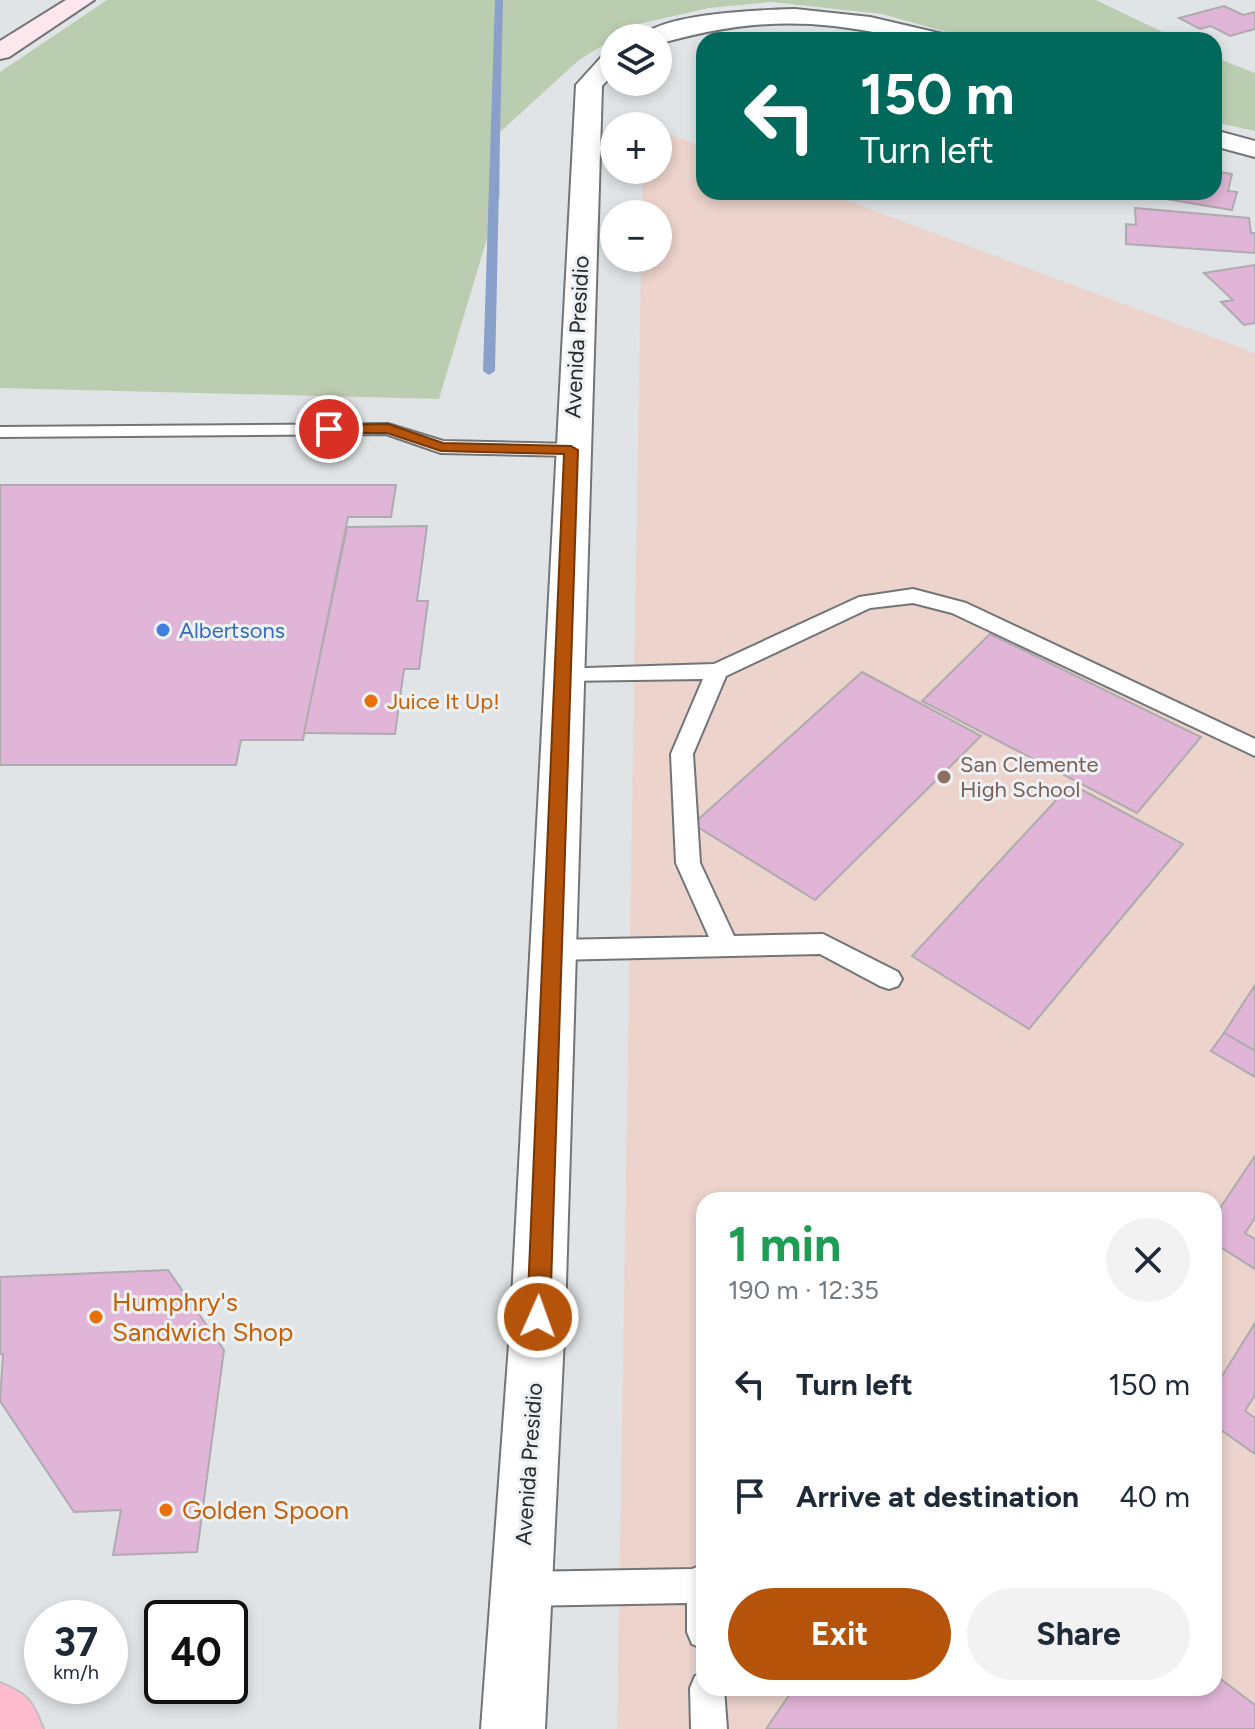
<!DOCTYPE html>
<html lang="en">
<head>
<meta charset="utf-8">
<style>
  body { margin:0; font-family:Figtree,sans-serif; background:#f2f2f3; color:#1f2937; height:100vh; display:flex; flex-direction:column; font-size:30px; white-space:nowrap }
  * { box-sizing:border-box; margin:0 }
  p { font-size:26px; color:#747a83 }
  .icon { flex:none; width:44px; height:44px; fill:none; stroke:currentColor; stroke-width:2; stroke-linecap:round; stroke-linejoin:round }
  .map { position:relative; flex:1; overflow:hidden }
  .sheet { position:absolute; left:696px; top:1192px; width:526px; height:504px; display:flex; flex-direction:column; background:#fff; border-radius:24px; box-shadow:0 4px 12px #0003 }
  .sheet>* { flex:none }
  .banner { position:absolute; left:696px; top:32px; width:526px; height:168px; border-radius:24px; box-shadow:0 4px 12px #0003; background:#00695c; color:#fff; overflow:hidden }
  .buttons { position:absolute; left:600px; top:24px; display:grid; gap:16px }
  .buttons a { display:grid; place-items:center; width:72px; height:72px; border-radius:50%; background:#fff; box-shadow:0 4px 12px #0003; font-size:40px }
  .speed { position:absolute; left:24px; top:1600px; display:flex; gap:16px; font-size:40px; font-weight:700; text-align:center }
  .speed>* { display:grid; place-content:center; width:104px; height:104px; border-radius:50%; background:#fff; box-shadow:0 4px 12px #0003; line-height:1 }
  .speed small { font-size:20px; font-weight:400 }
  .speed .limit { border:4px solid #111; border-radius:12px; background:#fff; color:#111 }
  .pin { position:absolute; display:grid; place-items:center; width:68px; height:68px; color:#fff; margin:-34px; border:4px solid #fff; border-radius:50%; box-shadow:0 2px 8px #0007 }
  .me { position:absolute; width:88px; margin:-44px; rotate:2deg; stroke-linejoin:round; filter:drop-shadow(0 0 6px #0008) }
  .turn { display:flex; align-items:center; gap:28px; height:168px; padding:0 32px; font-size:36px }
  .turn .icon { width:104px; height:104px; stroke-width:2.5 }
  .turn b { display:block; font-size:56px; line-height:68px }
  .round { display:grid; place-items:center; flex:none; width:84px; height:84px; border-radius:42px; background:#f2f2f3 }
  .headline { display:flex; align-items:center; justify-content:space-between; height:136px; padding:0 32px }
  h1 { font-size:48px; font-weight:700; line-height:60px; color:#1e9e55 }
  .cta { display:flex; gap:16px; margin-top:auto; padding:16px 32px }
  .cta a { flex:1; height:92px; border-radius:48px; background:#b45309; color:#fff; font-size:32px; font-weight:700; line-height:92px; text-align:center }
  .cta a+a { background:#f2f2f3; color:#1f2937 }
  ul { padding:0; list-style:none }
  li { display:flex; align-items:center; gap:24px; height:112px; padding:0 32px }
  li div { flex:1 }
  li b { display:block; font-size:30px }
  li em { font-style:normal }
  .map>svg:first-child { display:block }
  .education { fill:#ecd3cc; fill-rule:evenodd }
  .green { fill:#bbcdb1 }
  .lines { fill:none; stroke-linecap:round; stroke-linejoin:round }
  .stream { fill:#89a0cb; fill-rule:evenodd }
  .building { fill:#e1b5d7; stroke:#aeabae; stroke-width:2 }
  .service-casing { stroke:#727577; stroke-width:4 }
  .tertiary-casing { stroke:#727577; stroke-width:4 }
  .secondary-casing { stroke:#727577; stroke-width:4 }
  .trunk-casing { stroke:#bebebf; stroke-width:4 }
  .service { fill:#fff; fill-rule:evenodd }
  .tertiary { fill:#fff; fill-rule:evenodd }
  .secondary { fill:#fee6ed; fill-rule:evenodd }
  .trunk { fill:#febbce; fill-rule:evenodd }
  .route { fill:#b45309; stroke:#753606; stroke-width:2 }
  .shop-dot { fill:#3f7fe0; stroke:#eef1f4; stroke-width:3 }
  .food-dot { fill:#e8710a; stroke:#eef1f4; stroke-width:3 }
  .education-dot { fill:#8d6e63; stroke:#eef1f4; stroke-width:3 }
  .labels { text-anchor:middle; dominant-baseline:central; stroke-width:6; stroke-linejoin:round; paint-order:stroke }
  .street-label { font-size:22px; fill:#272829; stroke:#eef1f4 }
  .shop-label { font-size:22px; fill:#366cbe; stroke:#eef1f4; text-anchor:start }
  .food-label { font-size:22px; fill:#c56008; stroke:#eef1f4; text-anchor:start }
  .education-label { font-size:22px; fill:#785e54; stroke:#eef1f4; text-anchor:start }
  .near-food-label { font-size:26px; fill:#c56008; stroke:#eef1f4; text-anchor:start }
</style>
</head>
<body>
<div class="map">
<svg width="1255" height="1729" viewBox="0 0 1255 1729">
  <rect width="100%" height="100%" fill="#e1e4e6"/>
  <!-- education -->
  <path class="education" d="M658 130 704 147V192H824L1255 353V1729H617L641 258H658V214H642L643 170H658ZM704 1200H1214V1688H704Z"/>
  <!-- green -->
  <g class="green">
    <path d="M107 0H1096L1179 40H975L882 14 771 2 709 8 638 24 579 60 499 133 500 195 439 399 0 388V72Z"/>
    <path d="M1214 57 1255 73V131L1214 122Z"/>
  </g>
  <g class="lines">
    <!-- stream -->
    <path class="stream" d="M495 0H503L495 371 489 375 483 371Z"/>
  </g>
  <!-- building -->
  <g class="building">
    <path d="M1224 6 1243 15 1255 12V29L1230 36 1211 26 1200 29 1179 18Z"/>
    <path d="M1214 171 1232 174 1228 191 1237 192 1232 210 1160 198 1162 192H1214Z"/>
    <path d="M1135 208 1249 218 1251 233H1255V253L1126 244V224L1136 225Z"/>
    <path d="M1255 265V323L1244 325 1221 302 1233 300 1204 273Z"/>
    <path d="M0 485H396L391 517H348L303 740H241L236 765H0Z"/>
    <path d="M427 526 417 601H428L419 669H404L395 734 304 733 347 527Z"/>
    <path d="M990 634 1201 737 1137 813 922 701Z"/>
    <path d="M862 672 981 736 815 900 693 824Z"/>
    <path d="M1071 784 1183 844 1029 1029 912 956Z"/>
    <path d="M1255 985V1051L1224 1033Z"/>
    <path d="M1224 1033 1255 1051V1077L1211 1051Z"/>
    <path d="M1255 1156V1218L1245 1233 1255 1239V1269L1214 1243V1217Z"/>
    <path d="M168 1270 224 1350 197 1552 113 1555 121 1510 74 1512 0 1401 3 1354H0V1277Z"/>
    <path d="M1255 1323V1395L1245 1411 1255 1418V1454L1214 1425V1389Z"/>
    <path d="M1214 1674 1255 1705V1729H766L794 1688H1214Z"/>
  </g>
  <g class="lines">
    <defs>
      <g id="service">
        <path d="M388 424 443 441 571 444 580 450 571 456 441 453 386 434 0 437V427Z"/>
        <path d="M913 589 966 603 1255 739V756L952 613 913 603 870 608 726 676 693 754 700 863 734 936 823 934 898 972 902 979 898 986 889 989 880 986 820 954 553 960 544 957 540 950 544 943 553 940 709 937 676 863 671 754 703 679 563 681 555 679 552 674 555 669 714 664 859 597Z"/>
        <path d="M704 1564V1649L692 1644 687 1632V1603L521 1606 509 1601 504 1589 509 1577 521 1572 692 1569Z"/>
        <path d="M704 1672V1688H724L727 1729H691L690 1688 695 1676Z"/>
      </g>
      <g id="tertiary">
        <path d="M795 9 870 17 947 35 950 40C910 40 874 31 834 26 770 19 719 27 658 44V38H641C659 13 764 10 795 9Z"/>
        <path d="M614 51V73L602 86 565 1317 545 1729H481L511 1317 576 85 605 53Z"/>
        <path d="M1214 130 1255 141V157L1214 146Z"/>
      </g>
      <path id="secondary" d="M66 0H94L9 57 0 59V41Z"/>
      <path id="trunk" d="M0 1683C28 1694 32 1701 43 1729H0Z"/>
    </defs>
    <!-- service casing -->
    <use href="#service" class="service-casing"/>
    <!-- tertiary casing -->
    <use href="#tertiary" class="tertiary-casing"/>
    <!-- secondary casing -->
    <use href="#secondary" class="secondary-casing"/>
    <!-- trunk casing -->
    <use href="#trunk" class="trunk-casing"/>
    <!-- service -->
    <use href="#service" class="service"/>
    <!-- tertiary -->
    <use href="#tertiary" class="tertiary"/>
    <!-- secondary -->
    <use href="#secondary" class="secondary"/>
    <!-- trunk -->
    <use href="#trunk" class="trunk"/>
  </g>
  <!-- route -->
  <path class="route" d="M388 424 443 443 571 446 578 450 550 1317 546 1325 538 1328 530 1325 527 1317 564 454 441 451 387 433H329L322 429 329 425Z"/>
  <!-- markers -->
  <circle class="shop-dot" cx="163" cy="630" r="8"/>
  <g class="food-dot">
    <circle cx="371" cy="701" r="8"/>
    <circle cx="96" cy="1317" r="8"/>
    <circle cx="166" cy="1510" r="8"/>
  </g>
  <circle class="education-dot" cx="944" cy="777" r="8"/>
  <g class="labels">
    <!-- street labels -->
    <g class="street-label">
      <text transform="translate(577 337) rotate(-87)">Avenida Presidio</text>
      <text transform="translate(529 1464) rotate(-86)">Avenida Presidio</text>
    </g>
    <!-- shop labels -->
    <g class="shop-label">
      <text x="179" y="630">Albertsons</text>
    </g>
    <!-- food labels -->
    <g class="food-label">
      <text x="387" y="701">Juice It Up!</text>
    </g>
    <!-- education labels -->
    <g class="education-label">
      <text x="960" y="764">San Clemente<tspan x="960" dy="25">High School</tspan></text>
    </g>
    <!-- near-food labels -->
    <g class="near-food-label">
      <text x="112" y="1302">Humphry's<tspan x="112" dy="30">Sandwich Shop</tspan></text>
      <text x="182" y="1510">Golden Spoon</text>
    </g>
  </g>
</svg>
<div class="buttons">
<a><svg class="icon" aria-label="layers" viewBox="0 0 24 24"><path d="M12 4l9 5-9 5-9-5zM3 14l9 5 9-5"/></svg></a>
<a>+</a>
<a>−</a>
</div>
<div class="speed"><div>37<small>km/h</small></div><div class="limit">40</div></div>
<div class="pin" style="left:329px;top:429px;background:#d93025"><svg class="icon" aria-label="arrive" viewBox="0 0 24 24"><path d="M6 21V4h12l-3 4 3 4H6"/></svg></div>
<svg class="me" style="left:538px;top:1317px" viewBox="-20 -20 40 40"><circle r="17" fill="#b45309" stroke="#fff" stroke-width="3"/><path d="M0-11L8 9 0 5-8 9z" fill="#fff"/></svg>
<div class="banner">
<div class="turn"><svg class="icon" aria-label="left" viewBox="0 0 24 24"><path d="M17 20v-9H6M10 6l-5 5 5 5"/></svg><div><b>150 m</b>Turn left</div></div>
</div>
<section class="sheet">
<div class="headline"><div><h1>1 min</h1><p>190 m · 12:35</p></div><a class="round"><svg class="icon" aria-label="close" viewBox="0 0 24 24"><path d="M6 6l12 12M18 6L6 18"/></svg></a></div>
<ul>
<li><svg class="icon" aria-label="left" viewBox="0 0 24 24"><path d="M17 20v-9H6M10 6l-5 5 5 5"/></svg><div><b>Turn left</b></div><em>150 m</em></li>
<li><svg class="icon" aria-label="arrive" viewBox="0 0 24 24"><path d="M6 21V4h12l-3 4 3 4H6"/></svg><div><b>Arrive at destination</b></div><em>40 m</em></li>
</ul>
<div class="cta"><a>Exit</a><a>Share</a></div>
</section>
</div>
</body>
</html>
